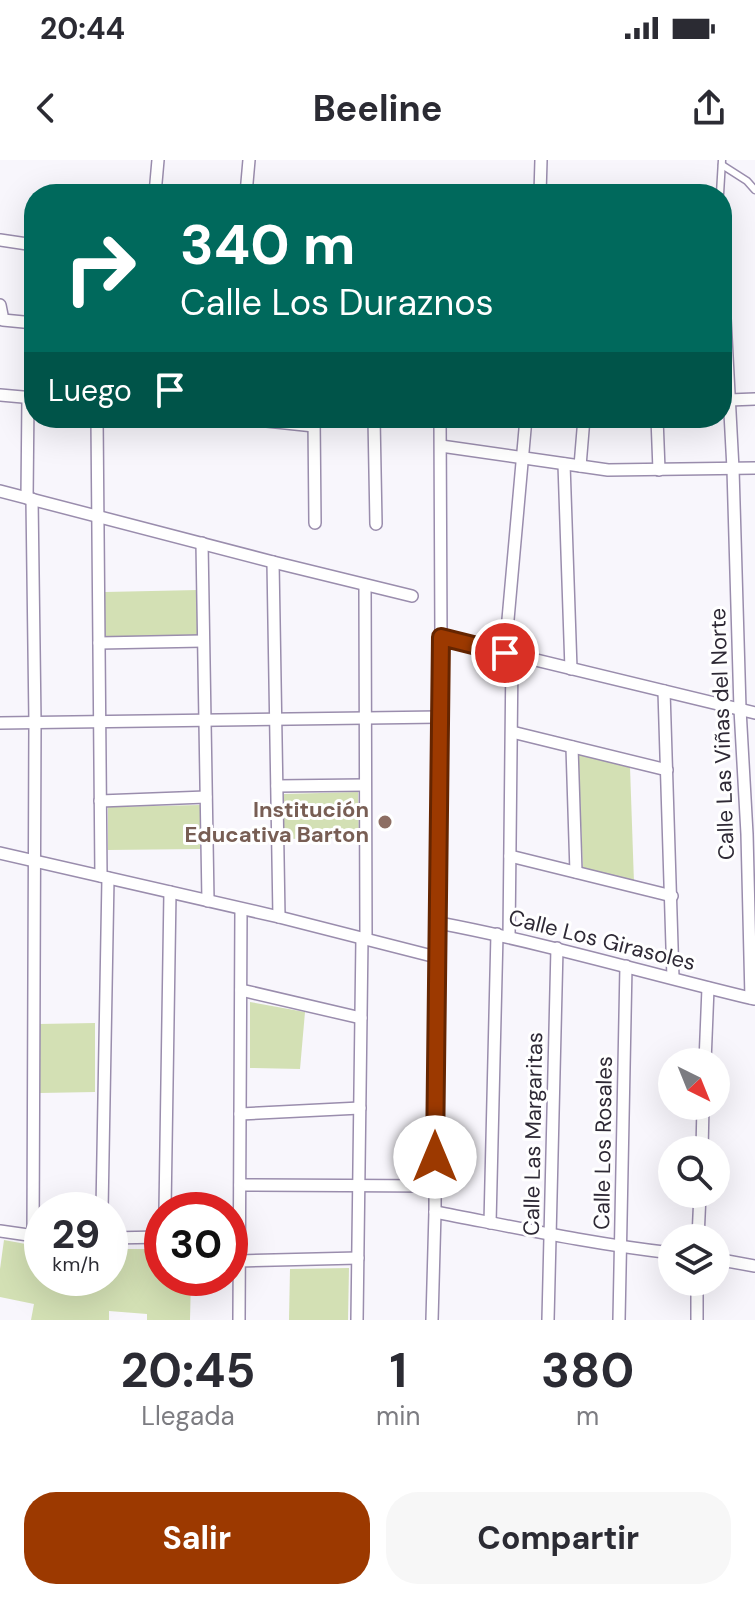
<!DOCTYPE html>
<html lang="es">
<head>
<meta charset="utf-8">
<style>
  body { margin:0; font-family:"DM Sans",sans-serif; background:#f7f7f7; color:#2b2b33; height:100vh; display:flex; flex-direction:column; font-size:30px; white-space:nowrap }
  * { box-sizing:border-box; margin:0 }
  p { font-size:26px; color:#7c7c81 }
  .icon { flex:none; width:44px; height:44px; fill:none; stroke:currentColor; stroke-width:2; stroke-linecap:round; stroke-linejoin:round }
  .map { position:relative; height:1160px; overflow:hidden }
  .panel { display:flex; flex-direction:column; background:#fff; flex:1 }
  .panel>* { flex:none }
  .banner { position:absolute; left:24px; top:24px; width:708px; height:244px; border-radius:32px; box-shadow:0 8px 32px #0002; background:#00695c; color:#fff; overflow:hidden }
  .needle { width:52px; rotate:137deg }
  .tools { position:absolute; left:658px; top:888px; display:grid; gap:16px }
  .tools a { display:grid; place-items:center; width:72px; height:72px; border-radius:50%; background:#fff; box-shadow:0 8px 32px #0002; font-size:40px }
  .speed { position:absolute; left:24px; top:1032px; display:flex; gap:16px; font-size:40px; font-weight:700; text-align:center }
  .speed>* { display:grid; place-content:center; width:104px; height:104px; border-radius:50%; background:#fff; box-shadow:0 8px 32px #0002; line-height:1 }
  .speed small { font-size:20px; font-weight:400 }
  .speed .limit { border:12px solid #d22; background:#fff; color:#111 }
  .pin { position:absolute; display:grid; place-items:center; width:68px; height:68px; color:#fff; margin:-34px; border:4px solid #fff; border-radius:50%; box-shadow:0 2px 8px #0007 }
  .me { position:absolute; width:88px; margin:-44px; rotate:0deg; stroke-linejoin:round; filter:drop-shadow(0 0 6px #0008) }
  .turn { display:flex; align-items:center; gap:28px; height:168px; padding:0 24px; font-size:36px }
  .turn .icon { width:104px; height:104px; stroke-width:2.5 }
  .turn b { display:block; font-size:56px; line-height:68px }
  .then { display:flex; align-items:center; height:76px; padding:0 24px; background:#0003; gap:16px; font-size:30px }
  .eta { display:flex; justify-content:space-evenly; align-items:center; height:136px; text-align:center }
  .eta b { font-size:48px; font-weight:700; line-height:56px }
  .action { display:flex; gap:16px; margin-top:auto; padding:16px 24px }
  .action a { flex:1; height:92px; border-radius:32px; background:#9c3900; color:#fff; font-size:32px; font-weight:700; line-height:92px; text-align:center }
  .action a+a { background:#f7f7f7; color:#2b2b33 }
  .status { display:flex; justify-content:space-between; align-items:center; height:56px; padding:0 40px; background:#fff; direction:ltr }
  .status svg { height:22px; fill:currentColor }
  header { display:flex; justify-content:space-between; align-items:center; height:104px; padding:0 24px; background:#fff; font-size:36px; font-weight:700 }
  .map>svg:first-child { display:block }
  .green { fill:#d3e0b4 }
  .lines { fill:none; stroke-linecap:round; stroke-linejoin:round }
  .service-casing { stroke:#9a8dad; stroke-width:9 }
  .minor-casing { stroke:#9a8dad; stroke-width:14 }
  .service { stroke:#fff; stroke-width:6 }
  .minor { stroke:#fff; stroke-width:11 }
  .route-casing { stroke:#652500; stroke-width:20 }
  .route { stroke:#9c3900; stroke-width:14 }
  .education-dot { fill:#8d6e63; stroke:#fff; stroke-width:3 }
  .labels { text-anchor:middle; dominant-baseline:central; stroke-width:6; stroke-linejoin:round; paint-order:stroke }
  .street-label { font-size:22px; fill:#2e2935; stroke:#fff }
  .education-label { font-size:22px; font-weight:bold; fill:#785e54; stroke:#fff; text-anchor:end }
</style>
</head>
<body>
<div class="status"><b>20:44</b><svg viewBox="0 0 49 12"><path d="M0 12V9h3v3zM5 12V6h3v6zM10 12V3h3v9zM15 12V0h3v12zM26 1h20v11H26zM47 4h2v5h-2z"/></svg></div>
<header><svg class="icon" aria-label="back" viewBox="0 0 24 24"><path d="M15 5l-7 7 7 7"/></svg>Beeline<svg class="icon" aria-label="share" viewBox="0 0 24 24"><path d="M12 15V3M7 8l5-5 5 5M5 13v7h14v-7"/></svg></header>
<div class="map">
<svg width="755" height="1160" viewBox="0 0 755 1160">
  <rect width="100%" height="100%" fill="#f8f6fc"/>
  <!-- green -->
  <g class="green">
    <path d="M198 430 199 476 105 477V432Z"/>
    <path d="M578 593 630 607 634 723 583 710Z"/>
    <path d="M358 632 359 678 284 679V634Z"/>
    <path d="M200 645V689L108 690V647Z"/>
    <path d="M250 842 305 852 300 909 250 908Z"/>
    <path d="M95 863V932L40 933 39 864Z"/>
    <path d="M4 1080 42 1087V1118H110V1089H162V1118H191L190 1160H147V1154L109 1151V1160H31L34 1144 0 1137V1109Z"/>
    <path d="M349 1108 348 1160H289L290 1109Z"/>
  </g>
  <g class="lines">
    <defs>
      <g id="service">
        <path d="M722 5 747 21 755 30"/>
        <path d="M720 34 722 0"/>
      </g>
      <g id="minor">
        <path d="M155 34 158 0"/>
        <path d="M246 34 249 0"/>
        <path d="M540 34 541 0"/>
        <path d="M0 80 34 85"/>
        <path d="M722 102 733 309 740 549 747 674 751 838"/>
        <path d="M0 145 3 160 34 163"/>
        <path d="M0 235 34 238"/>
        <path d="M729 240 755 239"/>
        <path d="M97 258 101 716"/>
        <path d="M237 258 314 266"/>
        <path d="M314 258 315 363"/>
        <path d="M374 258 376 364"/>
        <path d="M657 258 659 310"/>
        <path d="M441 286 608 310 755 308"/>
        <path d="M564 304 571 509"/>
        <path d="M580 306 584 258"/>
        <path d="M0 331 273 402 412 436"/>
        <path d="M27 338 28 238"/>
        <path d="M32 339 35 562 33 1077"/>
        <path d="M202 383 208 741"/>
        <path d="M273 402 279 757"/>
        <path d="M365 425 366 779"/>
        <path d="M441 477 755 553"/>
        <path d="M99 483 203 481"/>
        <path d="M505 493 526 258"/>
        <path d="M664 531 673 818"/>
        <path d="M0 563 440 557"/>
        <path d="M512 572 667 610"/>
        <path d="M572 587 576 712"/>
        <path d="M277 626 365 625"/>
        <path d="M100 641 206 637"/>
        <path d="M0 693 279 757 436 797"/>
        <path d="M510 696 672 736"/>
        <path d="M439 763C545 783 649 814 754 839"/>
        <path d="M509 777 512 495"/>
        <path d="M241 830 361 858"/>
        <path d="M705 902 708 828"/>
        <path d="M240 954 360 948"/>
        <path d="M702 990 703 946"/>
        <path d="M240 1025 435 1026"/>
        <path d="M102 1050 108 718"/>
        <path d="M165 1050 170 732"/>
        <path d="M435 1052C514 1067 592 1084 672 1093"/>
        <path d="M490 1063 497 774"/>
        <path d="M0 1071 42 1077"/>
        <path d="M110 1078 162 1077"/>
        <path d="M698 1078 700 1034"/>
        <path d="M716 1099 755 1106"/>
        <path d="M239 1101 358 1098"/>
        <path d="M239 1160 241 749"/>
        <path d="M357 1160 362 778"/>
        <path d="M432 1160 435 1052 436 797 439 763 441 477 440 258"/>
        <path d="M548 1160 557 788"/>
        <path d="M619 1160 626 806"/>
        <path d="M697 1160V1122"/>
      </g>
    </defs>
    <!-- service casing -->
    <use href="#service" class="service-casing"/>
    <!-- minor casing -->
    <use href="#minor" class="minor-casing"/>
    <!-- service -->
    <use href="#service" class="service"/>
    <!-- minor -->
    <use href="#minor" class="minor"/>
  </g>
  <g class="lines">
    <defs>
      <path id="route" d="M435 997 441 477 505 493"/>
    </defs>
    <!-- route casing -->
    <use href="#route" class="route-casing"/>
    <!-- route -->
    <use href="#route" class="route"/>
  </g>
  <!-- markers -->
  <circle class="education-dot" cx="385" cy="662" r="8"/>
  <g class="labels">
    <!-- street labels -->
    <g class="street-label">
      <text transform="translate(722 574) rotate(-92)">Calle Las Viñas del Norte</text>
      <text transform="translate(602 780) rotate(14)">Calle Los Girasoles</text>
      <text transform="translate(533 974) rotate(-89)">Calle Las Margaritas</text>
      <text transform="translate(603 983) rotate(-89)">Calle Los Rosales</text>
    </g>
    <!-- education labels -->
    <g class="education-label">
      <text x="369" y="649">Institución<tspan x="369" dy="25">Educativa Barton</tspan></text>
    </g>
  </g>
</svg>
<div class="tools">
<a><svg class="needle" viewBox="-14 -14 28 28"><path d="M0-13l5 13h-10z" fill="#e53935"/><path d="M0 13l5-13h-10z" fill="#7c7c81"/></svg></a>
<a><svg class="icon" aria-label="search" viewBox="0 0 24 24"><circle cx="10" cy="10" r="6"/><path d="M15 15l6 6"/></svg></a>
<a><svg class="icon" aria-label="layers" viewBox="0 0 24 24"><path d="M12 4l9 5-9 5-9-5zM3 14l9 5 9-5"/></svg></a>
</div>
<div class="speed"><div>29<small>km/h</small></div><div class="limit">30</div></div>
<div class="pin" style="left:505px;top:493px;background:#d93025"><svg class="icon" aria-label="arrive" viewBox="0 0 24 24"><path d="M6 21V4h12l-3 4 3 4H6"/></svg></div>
<svg class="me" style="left:435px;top:997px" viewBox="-20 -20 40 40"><circle r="19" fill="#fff"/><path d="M0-13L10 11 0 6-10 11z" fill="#9c3900"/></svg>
<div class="banner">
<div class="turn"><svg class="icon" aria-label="right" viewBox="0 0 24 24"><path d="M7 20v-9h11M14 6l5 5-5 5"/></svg><div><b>340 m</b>Calle Los Duraznos</div></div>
<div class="then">Luego<svg class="icon" aria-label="arrive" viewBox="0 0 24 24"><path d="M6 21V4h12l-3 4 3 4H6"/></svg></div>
</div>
</div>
<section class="panel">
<div class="eta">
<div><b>20:45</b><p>Llegada</p></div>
<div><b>1</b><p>min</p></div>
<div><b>380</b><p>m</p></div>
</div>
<div class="action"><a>Salir</a><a>Compartir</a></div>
</section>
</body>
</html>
